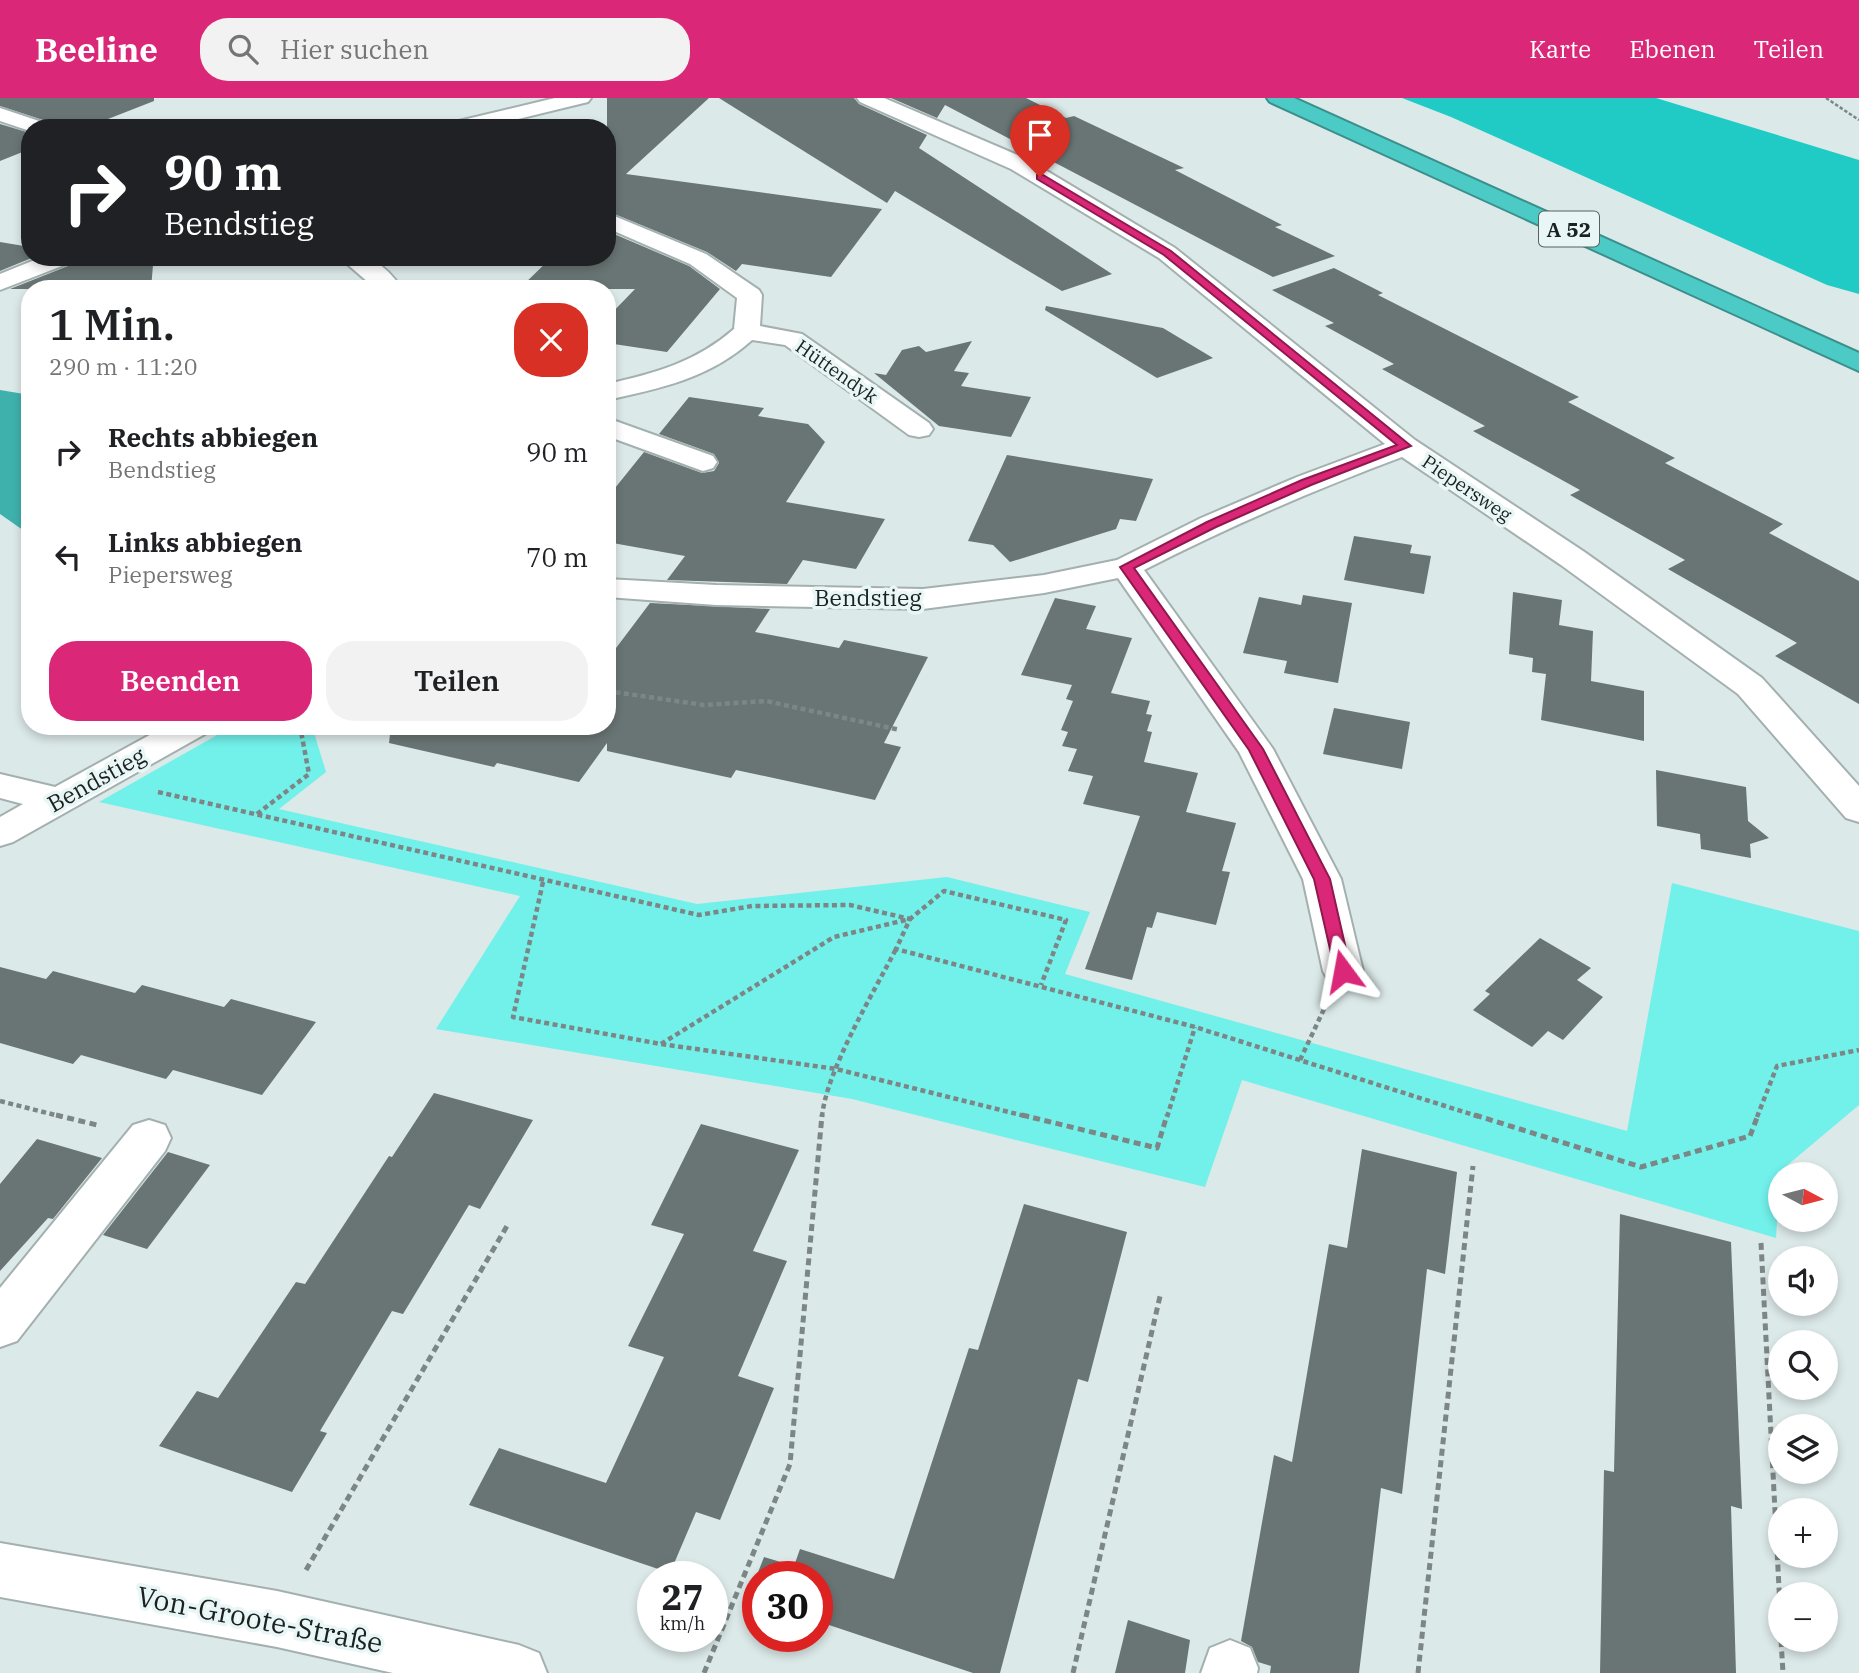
<!DOCTYPE html>
<html lang="de">
<head>
<meta charset="utf-8">
<style>
  body { margin:0; font-family:"IBM Plex Serif",serif; background:#f2f2f2; color:#202124; height:100vh; display:flex; flex-direction:column; font-size:26px; white-space:nowrap }
  * { box-sizing:border-box; margin:0 }
  p { font-size:23px; color:#757577 }
  .icon { flex:none; width:38px; height:38px; fill:none; stroke:currentColor; stroke-width:2; stroke-linecap:round; stroke-linejoin:round }
  .map { position:relative; flex:1; overflow:hidden }
  .details { position:absolute; left:21px; top:182px; width:595px; height:455px; display:flex; flex-direction:column; background:#fff; border-radius:28px; box-shadow:0 4px 10px #0003 }
  .details>* { flex:none }
  .banner { position:absolute; left:21px; top:21px; width:595px; height:147px; border-radius:28px; box-shadow:0 4px 10px #0003; background:#202124; color:#fff; overflow:hidden }
  .needle { width:46px; rotate:97deg }
  .controls { position:absolute; left:1768px; top:1064px; display:grid; gap:14px }
  .controls a { display:grid; place-items:center; width:70px; height:70px; border-radius:50%; background:#fff; box-shadow:0 4px 10px #0003; font-size:35px }
  .speed { position:absolute; left:637px; top:1463px; display:flex; gap:14px; font-size:35px; font-weight:700; text-align:center }
  .speed>* { display:grid; place-content:center; width:91px; height:91px; border-radius:50%; background:#fff; box-shadow:0 4px 10px #0003; line-height:1 }
  .speed small { font-size:18px; font-weight:400 }
  .speed .limit { border:10px solid #d22; background:#fff; color:#111 }
  .pin { position:absolute; display:grid; place-items:center; width:60px; height:60px; color:#fff; margin:-72px -30px; border-radius:50% 50% 50% 0; rotate:-45deg; box-shadow:0 0 7px #0007 }
  .pin .icon { rotate:45deg }
  .me { position:absolute; width:77px; margin:-38px; rotate:347deg; stroke-linejoin:round; filter:drop-shadow(0 0 5px #0008) }
  .turn { display:flex; align-items:center; gap:24px; height:147px; padding:0 28px; font-size:32px }
  .turn .icon { width:91px; height:91px; stroke-width:2.5 }
  .turn b { display:block; font-size:49px; line-height:60px }
  .round { display:grid; place-items:center; flex:none; width:74px; height:74px; border-radius:28px; background:#f2f2f2 }
  .head { display:flex; align-items:center; justify-content:space-between; height:119px; padding:0 28px }
  h1 { font-size:42px; font-weight:600; line-height:52px }
  .action { display:flex; gap:14px; margin-top:auto; padding:14px 28px }
  .action a { flex:1; height:80px; border-radius:28px; background:#db2777; color:#fff; font-size:28px; font-weight:600; line-height:80px; text-align:center }
  .action a+a { background:#f2f2f2; color:#202124 }
  ul { padding:0; list-style:none }
  li { display:flex; align-items:center; gap:21px; height:105px; padding:0 28px }
  li div { flex:1 }
  li b { display:block; font-size:26px }
  li em { font-style:normal }
  header { display:flex; align-items:center; gap:42px; box-sizing:border-box; height:98px; padding:0 35px; background:#db2777; color:#fff }
  header strong { font-size:33px }
  nav { display:flex; gap:38px; margin-inline-start:auto; font-size:24px }
  .search { width:490px; height:63px; background:#f2f2f2; display:flex; align-items:center; gap:18px; box-sizing:border-box; padding:0 24px; border-radius:28px; color:#757577; font-size:26px }
  .map>svg:first-child { display:block }
  .green { fill:#72f0ea }
  .forest { fill:#21cbc5 }
  .water { fill:#3fb1ad }
  .building { fill:#697574 }
  .lines { fill:none; stroke-linecap:round; stroke-linejoin:round }
  .minor-casing { stroke:#a3b0af; stroke-width:4 }
  .highway-casing { stroke:#3b8f8c; stroke-width:4 }
  .path-far2 { stroke:#7d8686; stroke-width:2.5; stroke-dasharray:3.5 2; stroke-linecap:butt }
  .path-far1 { stroke:#7d8686; stroke-width:4.5; stroke-dasharray:5 3.5; stroke-linecap:butt }
  .path { stroke:#7d8686; stroke-width:5; stroke-dasharray:7 4.5; stroke-linecap:butt }
  .minor { fill:#fff; fill-rule:evenodd }
  .highway { fill:#4ccbc6; fill-rule:evenodd }
  .route { fill:#db2777; stroke:#8e194d; stroke-width:2 }
  .labels { text-anchor:middle; dominant-baseline:central; stroke-width:7; stroke-linejoin:round; paint-order:stroke }
  .far-street-label { font-size:19px; fill:#1b2020; stroke:#e8f7f6 }
  .shield { fill:#e8f7f6; stroke:#586060; stroke-width:2 }
  .shield-label { font-size:21px; font-weight:bold; fill:#1b2020 }
  .street-label { font-size:23px; fill:#1b2020; stroke:#e8f7f6 }
  .near-street-label { font-size:28px; fill:#1b2020; stroke:#e8f7f6 }
</style>
</head>
<body>
<header>
<strong>Beeline</strong>
<div class="search"><svg class="icon" aria-label="search" viewBox="0 0 24 24"><circle cx="10" cy="10" r="6"/><path d="M15 15l6 6"/></svg>Hier suchen</div>
<nav><a>Karte</a><a>Ebenen</a><a>Teilen</a></nav>
</header>
<div class="map">
<svg width="1859" height="1575" viewBox="0 0 1859 1575">
  <rect width="100%" height="100%" fill="#dbe9e8"/>
  <!-- green -->
  <path class="green" d="M233 628H312L326 674 279 711 697 806 947 779 1090 814 1065 876 1627 1033 1672 785 1859 833V1007L1784 1070V1076H1780L1776 1140 1242 982 1205 1089 852 1001 436 931 520 798 99 704Z"/>
  <!-- forest -->
  <path class="forest" d="M1402 0H1656L1859 62V196L1827 187 1451 19Z"/>
  <!-- water -->
  <path class="water" d="M0 292 30 297V437L0 416Z"/>
  <!-- building -->
  <g class="building">
    <path d="M0 0H154V3L85 30H53L49 24 0 8Z"/>
    <path d="M607 0H709L626 76 882 111 831 179 742 166 736 173 707 154 607 113Z"/>
    <path d="M719 0H854L859 6 927 37 919 50 1112 176 1062 193 895 93 887 105Z"/>
    <path d="M891 0H1026L1066 20 1074 18 1184 70 1175 72 1282 127 1275 129 1335 158 1273 179 945 7 937 20Z"/>
    <path d="M0 26 30 35V51L0 63Z"/>
    <path d="M607 133 689 168 720 191 667 254 607 245V220L635 191H519L552 159H607Z"/>
    <path d="M0 144 30 149V159H34L0 173Z"/>
    <path d="M78 159H102L153 167 151 191H10L73 166Z"/>
    <path d="M1334 170 1383 195 1378 197 1579 299 1568 304 1675 360 1665 365 1783 426 1769 435 1859 483V606L1775 558 1797 545 1668 471 1685 462 1570 397 1580 392 1473 333 1485 328 1382 271 1394 266 1325 228 1334 225 1272 192Z"/>
    <path d="M1046 208 1163 230 1213 260 1157 280 1045 212Z"/>
    <path d="M972 243 954 273 969 275 961 288 1031 299 1011 339 939 328 874 275 886 277 902 252 919 248 926 254Z"/>
    <path d="M689 299 764 310 758 318 808 326 825 344 786 404 885 421 856 471 803 462 787 486 667 482 685 458 607 444V400L644 354 702 375 714 373 719 365 714 356 659 336Z"/>
    <path d="M1007 357 1153 381 1136 423 1120 421 1116 431 1010 464 993 447 968 443Z"/>
    <path d="M1354 438 1412 447 1410 455 1431 458 1424 496 1344 482Z"/>
    <path d="M1513 494 1562 502 1559 527 1593 533 1591 583 1644 593V643L1541 622 1546 576 1532 574 1533 560 1509 556Z"/>
    <path d="M1303 497 1352 505 1338 585 1284 575 1287 563 1243 555 1259 499 1301 507Z"/>
    <path d="M1055 500 1096 508 1086 531 1132 540 1111 595 1150 603 1146 616 1152 617 1147 633 1152 634 1144 664 1198 675 1186 714 1236 725 1222 773 1230 774 1216 827 1157 814 1152 830 1147 829 1132 882 1085 871 1140 718 1083 706 1093 678 1068 673 1077 651 1062 648 1068 634 1061 632 1073 603 1066 601 1072 587 1021 577Z"/>
    <path d="M650 505 770 511 755 534 839 550 844 542 928 559 884 645 901 649 875 702 736 672 731 680 607 653V645L579 684 497 665 494 669 389 645 391 628H607V562Z"/>
    <path d="M1334 610 1410 624 1402 671 1323 656Z"/>
    <path d="M1656 672 1746 689 1748 723 1769 740 1750 746 1751 760 1701 751 1700 736 1657 728Z"/>
    <path d="M1540 840 1591 870 1577 882 1603 899 1563 942 1548 933 1532 949 1473 912 1490 896 1485 893Z"/>
    <path d="M0 869 46 881 53 873 135 895 142 887 224 909 231 901 316 924 262 997 173 972 166 981 81 957 73 966 0 945Z"/>
    <path d="M434 995 533 1022 480 1111 469 1107 403 1216 392 1213 320 1333 327 1335 292 1394 159 1348 197 1293 218 1300 296 1184 305 1186 389 1058 392 1059Z"/>
    <path d="M701 1026 799 1052 753 1153 787 1163 738 1278 774 1290 720 1422 696 1414 670 1475 469 1407 499 1350 606 1385 664 1259 628 1248 684 1136 651 1127Z"/>
    <path d="M37 1041 102 1060 53 1121 48 1120 0 1173V1086Z"/>
    <path d="M1362 1051 1457 1074 1445 1176 1427 1171 1402 1396 1381 1390 1359 1575H1270L1271 1568 1258 1564 1252 1549 1241 1543 1274 1357 1292 1364 1329 1146 1347 1150Z"/>
    <path d="M168 1054 210 1067 147 1151 103 1137Z"/>
    <path d="M1024 1106 1127 1134 1088 1284 1078 1281 1000 1575H973L817 1523V1479H758V1503L748 1500 764 1459 794 1468 800 1451 894 1481 969 1250 978 1252Z"/>
    <path d="M1620 1116 1731 1144 1742 1411 1731 1408 1736 1575H1600L1604 1372 1614 1374Z"/>
    <path d="M1128 1522 1190 1542 1185 1575H1115Z"/>
  </g>
  <g class="lines">
    <defs>
      <g id="minor">
        <path d="M555 0H591L588 4 481 30H443L446 26Z"/>
        <path d="M857 0H884L1027 61 1175 150 1415 342 1583 453 1762 580 1859 688V724L1846 720 1738 596 1561 467 1402 359C1314 392 1228 429 1144 472L1273 651 1341 781 1363 873 1357 884 1343 888 1329 884 1323 873 1303 781 1239 654 1118 480 1044 495 923 511 716 507 607 499V481L716 487 923 491 1044 477 1117 462 1201 420 1297 379 1385 346 1159 160 1011 71 860 4Z"/>
        <path d="M0 10 48 26 51 30H30V33L0 23Z"/>
        <path d="M607 115 706 156 759 192 762 197 760 228 802 236 929 325 933 331 929 337 919 339 909 337 785 247 752 242C710 280 662 290 607 302V286C656 275 696 264 734 231L737 200 690 166 607 130Z"/>
        <path d="M42 159H76L72 164 0 192V176Z"/>
        <path d="M339 159C371 159 383 163 402 191H376Z"/>
        <path d="M607 320 713 358 717 364 713 370 703 373 607 338Z"/>
        <path d="M166 628H210L205 636 13 744 0 748V719L23 706 0 700V676L55 689Z"/>
        <path d="M149 1022 165 1027 171 1040 165 1053 17 1243 0 1249V1190L133 1027Z"/>
        <path d="M0 1445 277 1493 519 1547 539 1555 547 1575H393L277 1549 0 1499Z"/>
        <path d="M1230 1542 1250 1550 1258 1570 1257 1575H1201L1210 1550Z"/>
      </g>
      <path id="highway" d="M1267 0H1294L1859 255V273L1270 4Z"/>
    </defs>
    <!-- minor casing -->
    <use href="#minor" class="minor-casing"/>
    <!-- highway casing -->
    <use href="#highway" class="highway-casing"/>
    <!-- path-far2 -->
    <path class="path-far2" d="M1826 0 1859 22"/>
    <!-- path-far1 -->
    <g class="path-far1">
      <path d="M607 593 704 607 766 603 900 632"/>
      <path d="M158 694 699 817 752 808 850 807 910 821 896 851 1195 929 1480 1019"/>
      <path d="M257 716 309 676 300 628"/>
      <path d="M543 784 513 919 661 946 836 971 1029 1019"/>
      <path d="M661 946 834 839 910 821 944 793 1066 822 1041 887"/>
      <path d="M1300 962 1325 909"/>
      <path d="M0 1003 63 1019"/>
      <path d="M822 1019C826 973 874 894 896 851"/>
      <path d="M1167 1019 1195 929"/>
      <path d="M1757 1019 1777 968 1859 952"/>
    </g>
    <!-- path -->
    <g class="path">
      <path d="M56 1017 97 1027"/>
      <path d="M1022 1017 1157 1050 1167 1017"/>
      <path d="M1475 1017 1641 1069 1750 1038 1758 1017"/>
      <path d="M1761 1145 1780 1509"/>
      <path d="M306 1472 507 1128"/>
      <path d="M1781 1542 1783 1575"/>
      <path d="M704 1575 790 1366 822 1017"/>
      <path d="M1073 1575 1161 1194"/>
      <path d="M1418 1575 1473 1068"/>
    </g>
    <!-- minor -->
    <use href="#minor" class="minor"/>
    <!-- highway -->
    <use href="#highway" class="highway"/>
  </g>
  <!-- route -->
  <path class="route" d="M1037 77H1043L1171 153 1411 348 1311 387 1216 429 1134 470 1263 651 1330 781 1351 873 1349 877H1337L1335 873 1314 781 1249 652 1120 469 1207 424 1302 382 1397 347 1164 157 1037 81Z"/>
  <g class="labels">
    <!-- far-street labels -->
    <g class="far-street-label">
      <text transform="translate(837 273) rotate(35)">Hüttendyk</text>
      <text transform="translate(1467 390) rotate(34)">Piepersweg</text>
    </g>
    <!-- shield labels -->
    <rect class="shield" x="1539" y="113.5" width="60" height="35" rx="5"/>
    <g class="shield-label">
      <text x="1569" y="131">A 52</text>
    </g>
    <!-- street labels -->
    <g class="street-label">
      <text x="868" y="499">Bendstieg</text>
      <text transform="translate(96 681) rotate(-29)">Bendstieg</text>
    </g>
    <!-- near-street labels -->
    <g class="near-street-label">
      <text transform="translate(260 1521) rotate(11)">Von-Groote-Straße</text>
    </g>
  </g>
</svg>
<div class="controls">
<a><svg class="needle" viewBox="-14 -14 28 28"><path d="M0-13l5 13h-10z" fill="#e53935"/><path d="M0 13l5-13h-10z" fill="#757577"/></svg></a>
<a><svg class="icon" aria-label="sound" viewBox="0 0 24 24"><path d="M4 9h4l5-4v14l-5-4H4zM17 9q2 3 0 6"/></svg></a>
<a><svg class="icon" aria-label="search" viewBox="0 0 24 24"><circle cx="10" cy="10" r="6"/><path d="M15 15l6 6"/></svg></a>
<a><svg class="icon" aria-label="layers" viewBox="0 0 24 24"><path d="M12 4l9 5-9 5-9-5zM3 14l9 5 9-5"/></svg></a>
<a>+</a>
<a>−</a>
</div>
<div class="speed"><div>27<small>km/h</small></div><div class="limit">30</div></div>
<div class="pin" style="left:1040px;top:79px;background:#d93025"><svg class="icon" aria-label="arrive" viewBox="0 0 24 24"><path d="M6 21V4h12l-3 4 3 4H6"/></svg></div>
<svg class="me" style="left:1343px;top:873px" viewBox="-20 -20 40 40"><path d="M0-17L14 15 0 8-14 15z" fill="#db2777" stroke="#fff" stroke-width="4"/></svg>
<div class="banner">
<div class="turn"><svg class="icon" aria-label="right" viewBox="0 0 24 24"><path d="M7 20v-9h11M14 6l5 5-5 5"/></svg><div><b>90 m</b>Bendstieg</div></div>
</div>
<section class="details">
<div class="head"><div><h1>1 Min.</h1><p>290 m · 11:20</p></div><a class="round" style="background:#d93025;color:#fff"><svg class="icon" aria-label="close" viewBox="0 0 24 24"><path d="M6 6l12 12M18 6L6 18"/></svg></a></div>
<ul>
<li><svg class="icon" aria-label="right" viewBox="0 0 24 24"><path d="M7 20v-9h11M14 6l5 5-5 5"/></svg><div><b>Rechts abbiegen</b><p>Bendstieg</p></div><em>90 m</em></li>
<li><svg class="icon" aria-label="left" viewBox="0 0 24 24"><path d="M17 20v-9H6M10 6l-5 5 5 5"/></svg><div><b>Links abbiegen</b><p>Piepersweg</p></div><em>70 m</em></li>
</ul>
<div class="action"><a>Beenden</a><a>Teilen</a></div>
</section>
</div>
</body>
</html>
